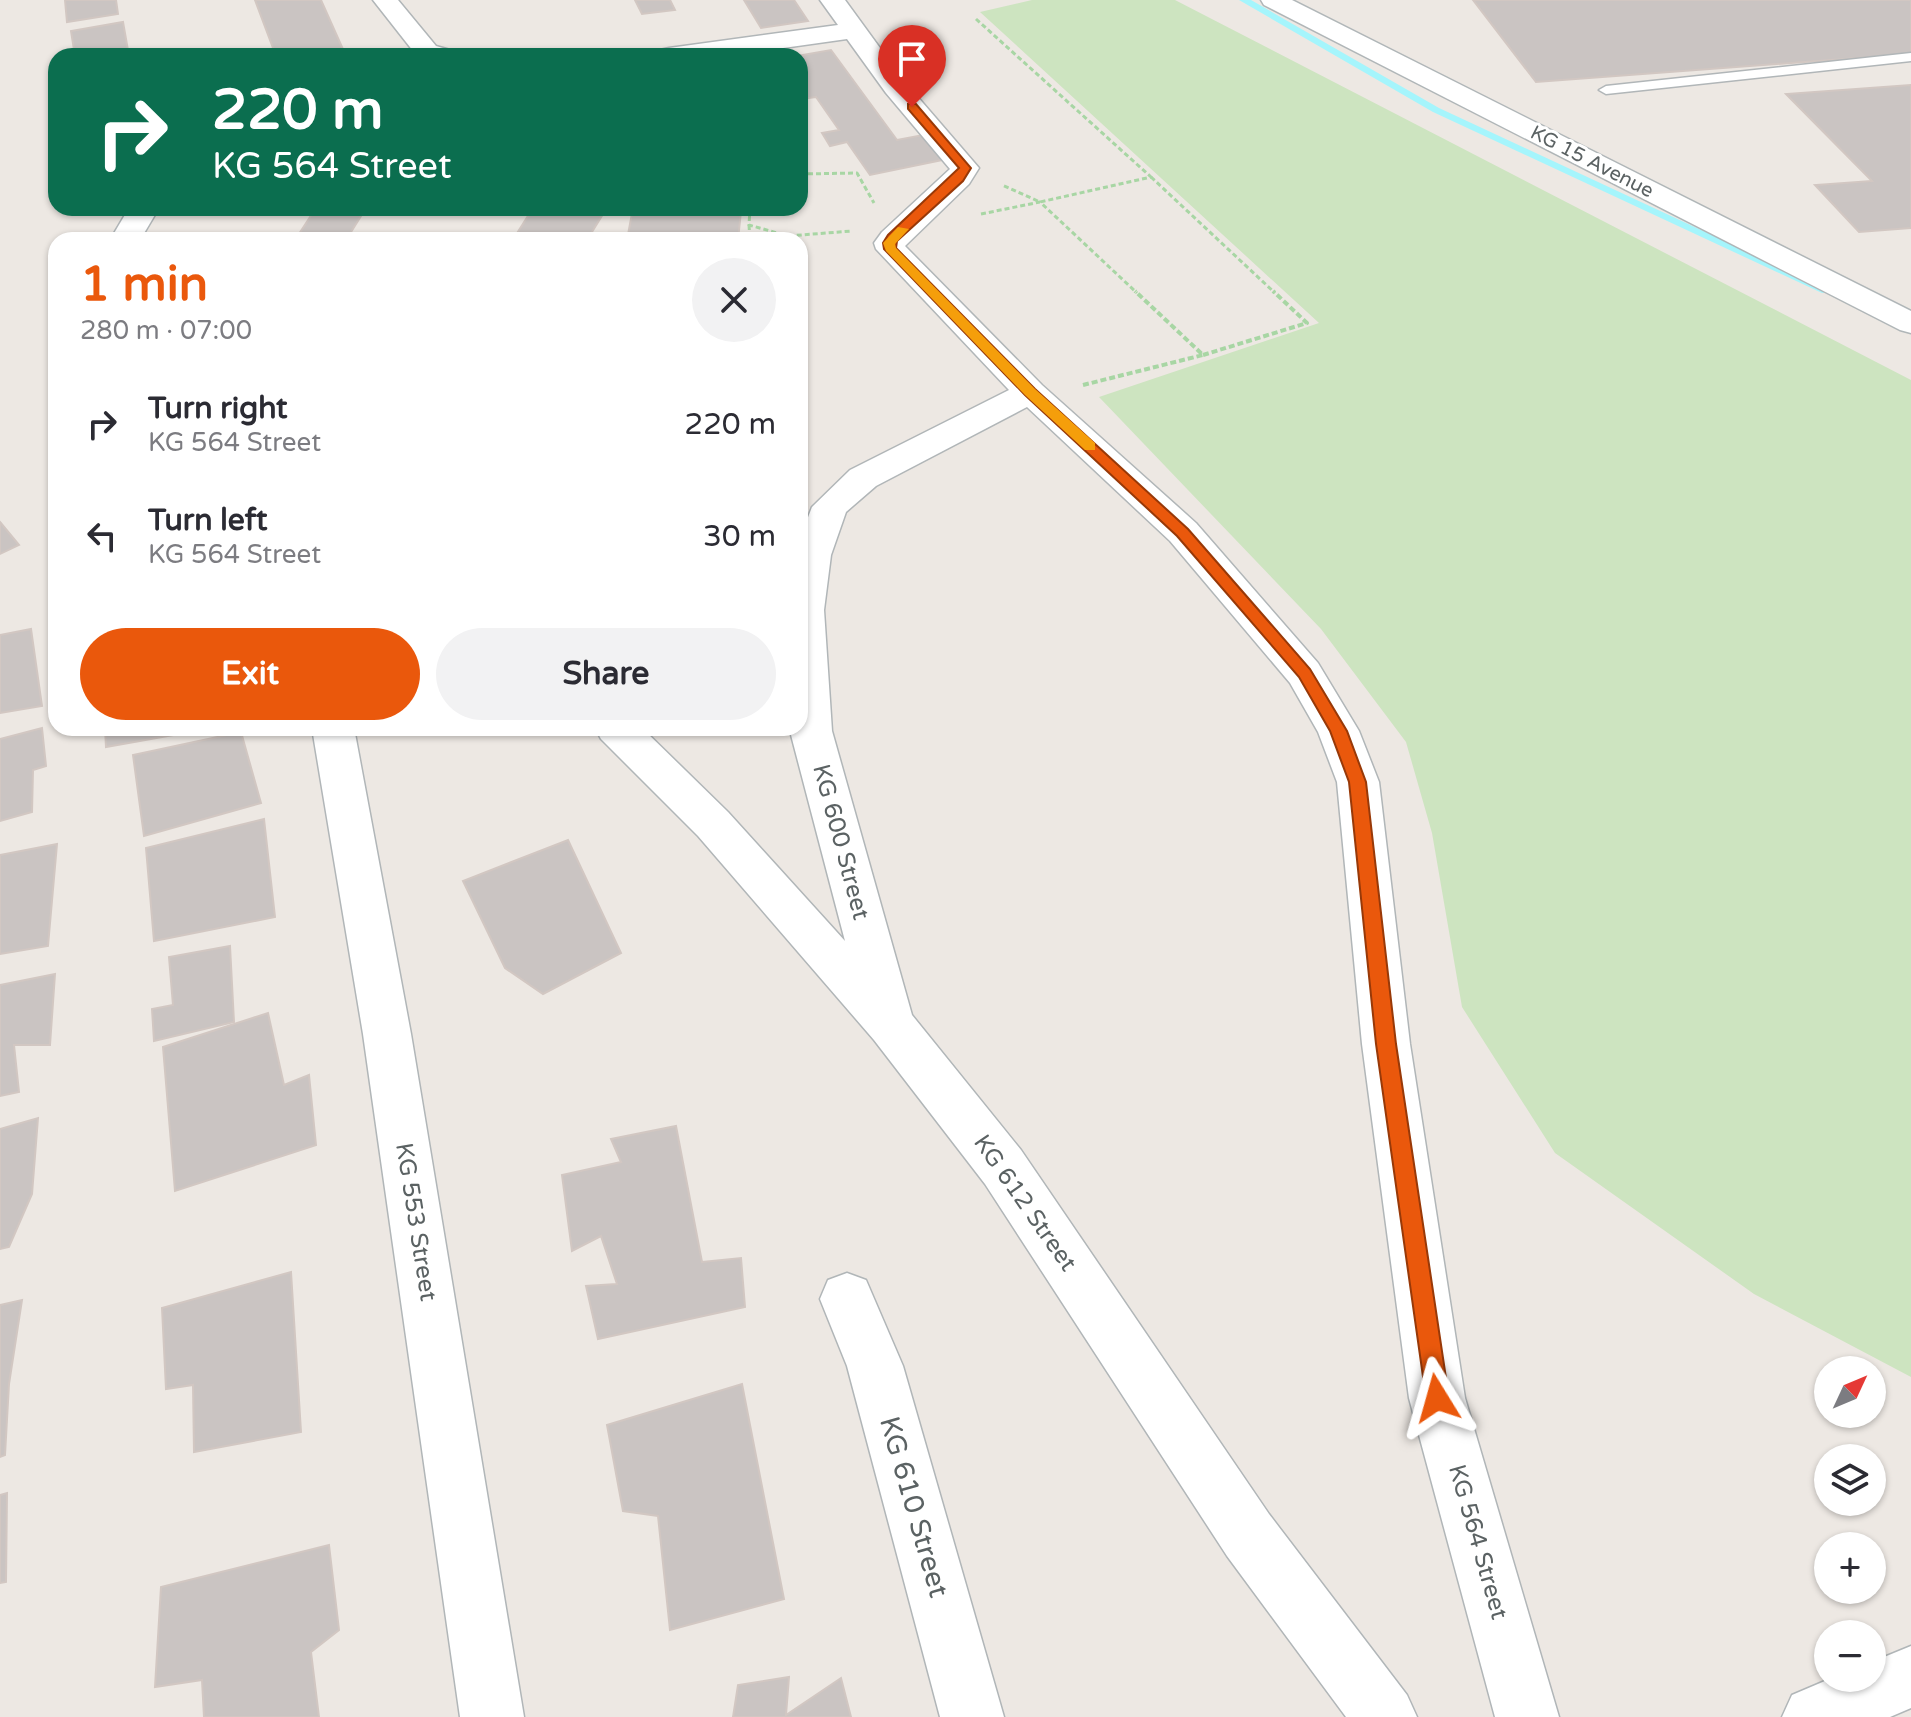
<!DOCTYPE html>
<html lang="en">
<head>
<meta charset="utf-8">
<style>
  body { margin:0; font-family:"Varela Round",sans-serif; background:#f2f2f3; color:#2b2b33; height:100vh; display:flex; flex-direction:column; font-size:30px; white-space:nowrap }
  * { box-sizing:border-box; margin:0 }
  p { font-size:26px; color:#7c7c81 }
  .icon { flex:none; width:44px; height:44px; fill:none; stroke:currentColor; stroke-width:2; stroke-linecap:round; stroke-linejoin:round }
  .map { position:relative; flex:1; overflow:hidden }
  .side { position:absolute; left:48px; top:232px; width:760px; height:504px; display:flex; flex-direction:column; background:#fff; border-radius:24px; box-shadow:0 2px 6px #0004 }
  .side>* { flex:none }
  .guide { position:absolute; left:48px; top:48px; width:760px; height:168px; border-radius:24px; box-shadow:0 2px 6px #0004; background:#0b6e4f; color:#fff; overflow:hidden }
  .needle { width:52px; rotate:46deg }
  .controls { position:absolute; left:1814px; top:1356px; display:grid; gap:16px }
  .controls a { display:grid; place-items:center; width:72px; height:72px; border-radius:50%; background:#fff; box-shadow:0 2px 6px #0004; font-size:40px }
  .pin { position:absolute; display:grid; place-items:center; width:68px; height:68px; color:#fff; margin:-82px -34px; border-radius:50% 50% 50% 0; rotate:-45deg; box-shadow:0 0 8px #0007 }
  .pin .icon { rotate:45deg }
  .me { position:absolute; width:88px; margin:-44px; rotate:352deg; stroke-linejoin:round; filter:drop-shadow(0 0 6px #0008) }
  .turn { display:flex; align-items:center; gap:28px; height:168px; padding:0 32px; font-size:36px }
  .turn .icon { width:104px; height:104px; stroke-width:2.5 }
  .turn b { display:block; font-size:56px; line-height:68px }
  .round { display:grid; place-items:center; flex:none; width:84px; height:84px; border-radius:42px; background:#f2f2f3 }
  .summary { display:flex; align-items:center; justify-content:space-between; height:136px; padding:0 32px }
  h1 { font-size:48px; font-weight:800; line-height:60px; color:#ea580c }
  .button { display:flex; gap:16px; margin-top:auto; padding:16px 32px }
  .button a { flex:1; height:92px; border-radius:48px; background:#ea580c; color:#fff; font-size:32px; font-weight:800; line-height:92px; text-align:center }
  .button a+a { background:#f2f2f3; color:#2b2b33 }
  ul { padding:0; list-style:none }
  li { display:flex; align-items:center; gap:24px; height:112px; padding:0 32px }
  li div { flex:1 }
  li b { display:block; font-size:30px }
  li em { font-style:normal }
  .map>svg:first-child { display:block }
  .green { fill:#cde4c0 }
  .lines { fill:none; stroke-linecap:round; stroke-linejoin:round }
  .stream { fill:#a5f5fc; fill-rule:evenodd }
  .building { fill:#cac4c2; stroke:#d2c7c2; stroke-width:2 }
  .lane-casing { stroke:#b1b6b8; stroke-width:3 }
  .street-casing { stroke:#b1b6b8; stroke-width:3 }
  .secondary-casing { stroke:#b0b6b8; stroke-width:3 }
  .path-far1 { stroke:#a8d6a4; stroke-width:3; stroke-dasharray:5 3; stroke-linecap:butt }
  .path { stroke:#a8d6a4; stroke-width:4; stroke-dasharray:6 3; stroke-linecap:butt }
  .lane { fill:#fff; fill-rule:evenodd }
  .street { fill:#fff; fill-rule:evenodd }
  .secondary { fill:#fff; fill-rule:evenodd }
  .route { fill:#ea580c; stroke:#983908; stroke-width:2 }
  .slow { fill:#f59e0b }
  .labels { text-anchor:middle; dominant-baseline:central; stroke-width:6; stroke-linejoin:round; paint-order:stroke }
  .far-street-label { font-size:20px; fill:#5b6263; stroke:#fff }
  .street-label { font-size:24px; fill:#5b6263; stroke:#fff }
  .near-street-label { font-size:28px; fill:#5b6263; stroke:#fff }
</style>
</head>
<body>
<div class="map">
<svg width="1911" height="1717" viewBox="0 0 1911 1717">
  <rect width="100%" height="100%" fill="#ede8e3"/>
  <!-- green -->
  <path class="green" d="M1032 0H1175L1911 380V1377L1754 1294 1555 1153 1462 1007 1432 833 1406 742 1321 629 1099 397 1319 323 980 12Z"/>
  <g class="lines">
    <!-- stream -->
    <path class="stream" d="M1239 0H1251L1439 108 1832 291 1822 293 1433 112Z"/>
  </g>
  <!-- building -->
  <g class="building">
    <path d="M65 0H116L118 14 67 22Z"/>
    <path d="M255 0H321L346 56H276Z"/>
    <path d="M635 0H670L675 10 642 14Z"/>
    <path d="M744 0H794L808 21 761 28Z"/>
    <path d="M1473 0H1911V54L1536 82Z"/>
    <path d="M123 22 129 56H75L71 31Z"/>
    <path d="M831 50 897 140 923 135 942 160 870 175 847 142 830 146 822 133 839 130 816 97 800 99V56H797Z"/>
    <path d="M1911 85V228L1859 232 1815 185 1872 181 1786 94Z"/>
    <path d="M316 208H366L346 240H295Z"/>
    <path d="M533 208H541L603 214 587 240 514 238Z"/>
    <path d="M633 208H675V213L741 211 738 240H627Z"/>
    <path d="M0 522 19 545 0 554Z"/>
    <path d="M31 629 42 706 0 713V635Z"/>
    <path d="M42 728 46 766 33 770 32 812 0 821V739Z"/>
    <path d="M105 728H184L185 733 106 747Z"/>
    <path d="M241 732 261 803 144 836 133 755Z"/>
    <path d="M264 819 275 917 154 941 146 848Z"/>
    <path d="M568 840 621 953 543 994 505 968 463 881Z"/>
    <path d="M57 844 48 946 0 954V855Z"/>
    <path d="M230 946 234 1022 154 1041 152 1009 173 1005 169 957Z"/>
    <path d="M55 974 50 1045H14L19 1092 0 1096V985Z"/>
    <path d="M268 1013 284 1085 309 1075 316 1145 175 1191 163 1047Z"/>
    <path d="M38 1118 32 1194 9 1247 0 1249V1129Z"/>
    <path d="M676 1126 702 1262 741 1258 745 1307 598 1339 586 1286 617 1284 601 1236 572 1251 562 1175 621 1162 611 1139Z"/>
    <path d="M291 1272 301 1432 194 1452 193 1385 166 1389 162 1308Z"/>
    <path d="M22 1300 9 1384 5 1455 0 1457V1305Z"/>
    <path d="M742 1384 784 1599 670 1630 658 1516 623 1511 607 1425Z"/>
    <path d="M7 1493 6 1582 0 1583V1495Z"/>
    <path d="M329 1545 339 1630 311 1652 319 1717H204L202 1680 155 1687 161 1587Z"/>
    <path d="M789 1677 786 1715 841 1678 851 1717H733L738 1685Z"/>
  </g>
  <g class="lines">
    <defs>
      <path id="lane" d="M1911 53V61L1606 94 1599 90 1606 86Z"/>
      <g id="street">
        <path d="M373 0H398L436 46 450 50 454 56H417Z"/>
        <path d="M820 0H845L904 81 979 168 969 184 905 246 1042 385 1196 523 1318 663 1359 731 1379 782 1410 1044 1465 1398 1559 1717H1495L1409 1398 1362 1044 1337 782 1318 732 1290 683 1170 541 1027 407 876 486 846 512 831 555 824 610 832 731 912 1015 1021 1150 1269 1514 1407 1695 1417 1717H1346L1227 1556 985 1184 874 1040 698 836 601 739 595 728H642L728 812 845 941 790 731V728H800V538L812 507 850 470 1009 390 876 249 874 243 882 232 950 169 886 93 847 39 726 56H656L660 50 669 48 838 25Z"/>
        <path d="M129 208H159L140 240H110Z"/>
        <path d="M312 728H354L411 1034 524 1717H460L363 1034Z"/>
        <path d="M847 1273 866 1280 903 1366 1004 1717H940L847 1366 820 1299 828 1280Z"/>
        <path d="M1911 1646V1708L1890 1717H1782L1792 1695 1832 1678H1872V1662Z"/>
      </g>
      <path id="secondary" d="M1261 0H1292L1911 311V333L1900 330 1264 5Z"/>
    </defs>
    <!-- lane casing -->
    <use href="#lane" class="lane-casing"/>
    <!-- street casing -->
    <use href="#street" class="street-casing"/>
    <!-- secondary casing -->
    <use href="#secondary" class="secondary-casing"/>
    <!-- path-far1 -->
    <g class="path-far1">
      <path d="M976 19 1151 177 1040 202 1002 185"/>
      <path d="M800 174 857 173 874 203"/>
      <path d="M1151 177 1275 293"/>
      <path d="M750 208 749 225 788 236"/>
      <path d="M981 214 1040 202 1137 293"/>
      <path d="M749 225 750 240"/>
      <path d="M782 240 788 236 852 231"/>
    </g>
    <!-- path -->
    <g class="path">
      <path d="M1203 355 1307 323 1273 291"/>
      <path d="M1083 385 1203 355 1135 291"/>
    </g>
    <!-- lane -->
    <use href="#lane" class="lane"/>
    <!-- street -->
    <use href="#street" class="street"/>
    <!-- secondary -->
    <use href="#secondary" class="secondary"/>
  </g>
  <!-- route -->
  <path class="route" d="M908 104H916L971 168 963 181 897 241 896 248 1035 389 1188 529 1310 669 1347 731 1366 782 1396 1044 1449 1398 1445 1406 1437 1410 1429 1406 1426 1398 1376 1044 1349 782 1330 731 1299 677 1177 536 1025 395 884 249 883 243 888 235 959 168 908 109Z"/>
  <!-- slow -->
  <path class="slow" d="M898 227 909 229 895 244 896 248 1035 389 1095 443V450H1085L1025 395 886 251 883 243Z"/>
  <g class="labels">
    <!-- far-street labels -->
    <g class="far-street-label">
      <text transform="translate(1592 162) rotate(27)">KG 15 Avenue</text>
    </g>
    <!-- street labels -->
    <g class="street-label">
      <text transform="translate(841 842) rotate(75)">KG 600 Street</text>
      <text transform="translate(1025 1203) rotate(55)">KG 612 Street</text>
      <text transform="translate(416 1222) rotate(81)">KG 553 Street</text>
      <text transform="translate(1478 1542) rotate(74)">KG 564 Street</text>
    </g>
    <!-- near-street labels -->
    <g class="near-street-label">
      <text transform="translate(914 1507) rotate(74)">KG 610 Street</text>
    </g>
  </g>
</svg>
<div class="controls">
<a><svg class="needle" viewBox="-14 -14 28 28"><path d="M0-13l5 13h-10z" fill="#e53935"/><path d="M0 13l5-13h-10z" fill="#7c7c81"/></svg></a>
<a><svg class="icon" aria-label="layers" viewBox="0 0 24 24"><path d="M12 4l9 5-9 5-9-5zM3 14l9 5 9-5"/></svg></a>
<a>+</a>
<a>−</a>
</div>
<div class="pin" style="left:912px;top:107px;background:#d93025"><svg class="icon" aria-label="arrive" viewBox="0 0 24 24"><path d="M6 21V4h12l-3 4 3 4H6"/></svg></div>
<svg class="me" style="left:1437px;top:1398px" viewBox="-20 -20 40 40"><path d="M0-17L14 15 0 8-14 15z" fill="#ea580c" stroke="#fff" stroke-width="4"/></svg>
<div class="guide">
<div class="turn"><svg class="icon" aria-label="right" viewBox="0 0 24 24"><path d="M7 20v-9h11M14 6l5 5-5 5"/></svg><div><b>220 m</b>KG 564 Street</div></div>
</div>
<section class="side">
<div class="summary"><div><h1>1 min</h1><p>280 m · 07:00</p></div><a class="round"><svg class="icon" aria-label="close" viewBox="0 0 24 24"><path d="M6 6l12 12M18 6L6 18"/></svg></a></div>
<ul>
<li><svg class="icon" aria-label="right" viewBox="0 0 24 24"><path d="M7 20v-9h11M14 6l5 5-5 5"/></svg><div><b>Turn right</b><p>KG 564 Street</p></div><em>220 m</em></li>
<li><svg class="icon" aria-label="left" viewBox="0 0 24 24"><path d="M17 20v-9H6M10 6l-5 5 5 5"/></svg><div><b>Turn left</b><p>KG 564 Street</p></div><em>30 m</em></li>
</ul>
<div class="button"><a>Exit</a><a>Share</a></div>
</section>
</div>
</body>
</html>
